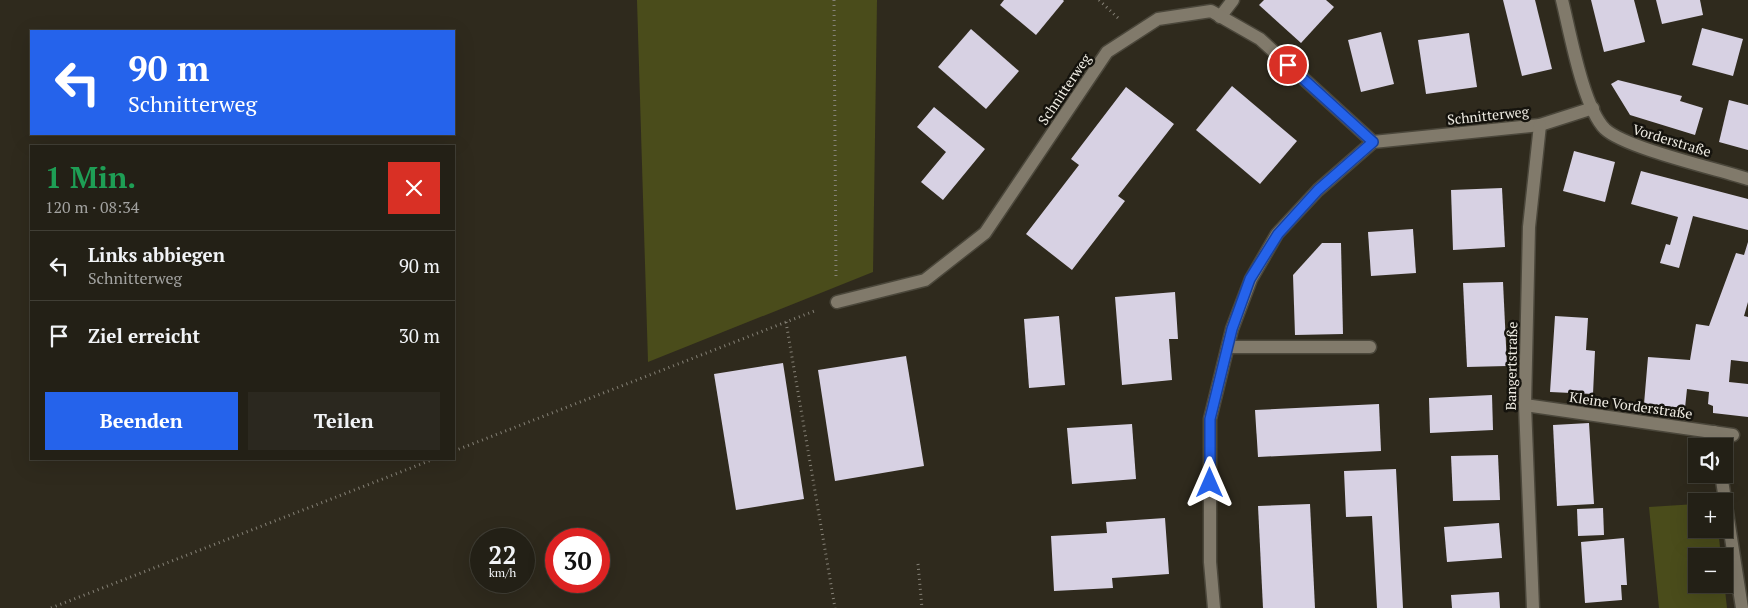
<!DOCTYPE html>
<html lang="de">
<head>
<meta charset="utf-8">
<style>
  body { margin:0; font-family:"PT Serif",serif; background:#2b281f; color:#f1f3f6; height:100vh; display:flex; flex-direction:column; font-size:19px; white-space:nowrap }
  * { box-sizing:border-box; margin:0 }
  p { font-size:16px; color:#a3a3a1 }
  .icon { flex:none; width:28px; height:28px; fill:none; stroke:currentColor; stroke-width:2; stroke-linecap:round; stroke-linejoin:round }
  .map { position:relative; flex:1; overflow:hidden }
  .drawer { position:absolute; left:30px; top:145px; width:425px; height:315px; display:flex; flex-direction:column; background:#232016; border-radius:0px; box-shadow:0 5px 20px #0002,0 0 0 1px #403e35 }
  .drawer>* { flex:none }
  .top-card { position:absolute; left:30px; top:30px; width:425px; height:105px; border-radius:0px; box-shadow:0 5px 20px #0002,0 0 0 1px #403e35; background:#2563eb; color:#fff; overflow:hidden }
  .controls { position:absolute; left:1688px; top:438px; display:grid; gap:10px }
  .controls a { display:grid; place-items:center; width:45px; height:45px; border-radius:0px; background:#232016; box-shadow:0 5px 20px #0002,0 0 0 1px #403e35; font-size:25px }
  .speed { position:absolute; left:470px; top:528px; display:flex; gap:10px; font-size:25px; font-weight:700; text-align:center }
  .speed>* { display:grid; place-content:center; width:65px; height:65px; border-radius:50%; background:#232016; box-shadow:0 5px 20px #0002,0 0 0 1px #403e35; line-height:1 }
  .speed small { font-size:12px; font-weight:400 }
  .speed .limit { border:8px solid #d22; background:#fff; color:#111 }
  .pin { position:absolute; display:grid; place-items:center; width:42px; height:42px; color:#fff; margin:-21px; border:2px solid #fff; border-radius:50%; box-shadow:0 1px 5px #0007 }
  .me { position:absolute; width:55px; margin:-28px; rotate:0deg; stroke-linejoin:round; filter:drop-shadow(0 0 4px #0008) }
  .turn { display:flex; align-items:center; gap:18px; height:105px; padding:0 15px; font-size:22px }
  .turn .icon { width:65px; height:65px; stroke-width:2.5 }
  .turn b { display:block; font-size:35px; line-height:42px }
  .round { display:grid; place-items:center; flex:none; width:52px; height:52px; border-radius:0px; background:#2b281f }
  .overview { display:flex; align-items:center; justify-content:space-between; height:85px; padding:0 15px }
  h1 { font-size:30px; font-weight:700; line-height:38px; color:#1e9e55 }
  .cta { display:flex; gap:10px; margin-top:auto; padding:10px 15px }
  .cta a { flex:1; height:58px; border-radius:0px; background:#2563eb; color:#fff; font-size:20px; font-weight:700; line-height:58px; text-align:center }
  .cta a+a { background:#2b281f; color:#f1f3f6 }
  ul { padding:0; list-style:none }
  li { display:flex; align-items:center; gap:15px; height:70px; padding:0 15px; border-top:1px solid #403e35 }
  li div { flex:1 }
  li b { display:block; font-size:19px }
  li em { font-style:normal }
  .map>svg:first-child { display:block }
  .green { fill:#4a4c1b }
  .building { fill:#d7d1e3 }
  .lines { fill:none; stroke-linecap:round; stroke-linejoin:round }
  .service-casing { stroke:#4b473b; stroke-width:15 }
  .minor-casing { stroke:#4b473b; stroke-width:15 }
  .tertiary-casing { stroke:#4b473b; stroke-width:15 }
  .path { stroke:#858176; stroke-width:3; stroke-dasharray:1 4; stroke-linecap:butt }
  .service { stroke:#817a6b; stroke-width:12 }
  .minor { stroke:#817a6b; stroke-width:12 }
  .tertiary { stroke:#817a6b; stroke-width:12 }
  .route-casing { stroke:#184099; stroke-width:12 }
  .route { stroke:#2563eb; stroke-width:9 }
  .labels { text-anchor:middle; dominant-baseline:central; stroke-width:5; stroke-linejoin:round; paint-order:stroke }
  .street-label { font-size:14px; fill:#eeebe2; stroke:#15130d }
</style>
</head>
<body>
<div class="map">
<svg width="1748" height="608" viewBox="0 0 1748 608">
  <rect width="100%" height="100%" fill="#2f2a1d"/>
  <!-- green -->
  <g class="green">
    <path d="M637 0H877L873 272 648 362Z"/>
    <path d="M1696 504V529H1718L1721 556H1696V584H1724V581L1727 608H1659L1649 507Z"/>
  </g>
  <!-- building -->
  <g class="building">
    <path d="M1004 0H1063L1064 1 1036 35 1000 5Z"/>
    <path d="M1264 0H1326L1334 7 1301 43 1259 5Z"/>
    <path d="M1503 0H1535L1552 69 1522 76Z"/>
    <path d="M1591 0H1634L1645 42 1604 52Z"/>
    <path d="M1656 0H1700L1703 15 1662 24Z"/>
    <path d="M1702 28 1743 39 1733 76 1692 65Z"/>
    <path d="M971 29 1019 71 986 109 938 67Z"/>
    <path d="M1381 32 1394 84 1361 92 1348 40Z"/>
    <path d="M1469 33 1477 87 1426 94 1418 40Z"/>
    <path d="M1618 80 1682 96 1680 101 1703 108 1695 135 1630 115 1611 84Z"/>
    <path d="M1232 86 1297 141 1260 184 1196 130Z"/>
    <path d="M1126 87 1174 124 1118 196 1125 201 1072 270 1026 234 1079 165 1071 159Z"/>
    <path d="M1729 100 1748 105V150L1719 142Z"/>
    <path d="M934 107 985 149 943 200 921 182 946 152 917 127Z"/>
    <path d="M1574 151 1615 162 1605 202 1563 191Z"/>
    <path d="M1641 171 1748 199V230L1693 216 1679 268 1660 263 1666 244 1670 245 1678 217 1631 204Z"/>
    <path d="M1502 188 1505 247 1453 250 1451 190Z"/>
    <path d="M1413 229 1416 273 1371 276 1368 232Z"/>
    <path d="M1748 242V302L1744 316 1748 317V362L1731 360 1729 382 1748 384V417L1713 413V406L1708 404 1709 392 1687 389 1685 408 1644 404 1648 357 1690 360 1696 324 1709 326 1736 253 1744 255Z"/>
    <path d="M1322 243H1341L1343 334 1295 335 1293 275Z"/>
    <path d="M1503 282 1507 366 1467 367 1463 283Z"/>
    <path d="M1175 292 1178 339H1169L1172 380 1122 385 1115 297Z"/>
    <path d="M1059 316 1065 385 1029 388 1024 319Z"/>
    <path d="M1555 316 1588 318 1586 350 1595 351 1593 394 1550 392Z"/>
    <path d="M906 356 924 466 835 481 818 370Z"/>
    <path d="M783 363 804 499 736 510 714 374Z"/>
    <path d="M1492 395 1493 430 1430 433 1429 398Z"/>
    <path d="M1379 404 1381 451 1258 457 1255 410Z"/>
    <path d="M1589 423 1594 504 1557 506 1553 425Z"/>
    <path d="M1132 424 1136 479 1072 484 1067 428Z"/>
    <path d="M1498 455 1500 500 1453 501 1451 456Z"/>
    <path d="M1396 469 1403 608H1377L1372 516 1346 517 1344 471Z"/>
    <path d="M1310 504 1315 608H1263L1258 506Z"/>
    <path d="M1603 508 1604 535 1578 536 1577 509Z"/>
    <path d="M1165 518 1169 574 1112 578 1113 588 1054 591 1051 536 1107 533 1106 522Z"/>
    <path d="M1499 523 1502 558 1447 562 1444 527Z"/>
    <path d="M1624 538 1627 585H1621L1622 600 1585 603 1581 542Z"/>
    <path d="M1499 592 1500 608H1452L1451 595Z"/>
  </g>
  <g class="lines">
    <defs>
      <g id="service">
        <path d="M1220 17 1233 0"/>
        <path d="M1228 347H1370"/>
        <path d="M1714 432 1716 446"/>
        <path d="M1721 474 1742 608"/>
      </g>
      <g id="minor">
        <path d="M837 302 925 280 985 233 1107 52 1158 19 1211 11 1260 39 1373 142 1540 125 1593 108"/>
        <path d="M1525 405 1733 435"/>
        <path d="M1214 608 1210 562V419L1232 329 1251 279 1277 234 1318 190 1373 142"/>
        <path d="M1533 608 1525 405 1529 227 1540 125"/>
      </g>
      <path id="tertiary" d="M1562 0C1570 32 1583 107 1605 129 1625 148 1717 169 1748 179"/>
    </defs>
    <!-- service casing -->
    <use href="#service" class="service-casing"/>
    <!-- minor casing -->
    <use href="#minor" class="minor-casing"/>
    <!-- tertiary casing -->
    <use href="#tertiary" class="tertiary-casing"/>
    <!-- path -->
    <g class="path">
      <path d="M834 0 836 279"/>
      <path d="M1099 0 1118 18"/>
      <path d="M786 322 835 608"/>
      <path d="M454 451 817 310"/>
      <path d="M918 564 922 608"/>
      <path d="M51 608 434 459"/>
    </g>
    <!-- service -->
    <use href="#service" class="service"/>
    <!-- minor -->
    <use href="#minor" class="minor"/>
    <!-- tertiary -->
    <use href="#tertiary" class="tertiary"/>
  </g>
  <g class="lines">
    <defs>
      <path id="route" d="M1210 483V419L1232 329 1250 279 1278 234 1318 190 1373 142 1288 65"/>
    </defs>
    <!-- route casing -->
    <use href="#route" class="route-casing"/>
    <!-- route -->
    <use href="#route" class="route"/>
  </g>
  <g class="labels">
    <!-- street labels -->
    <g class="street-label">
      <text transform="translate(1064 89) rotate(-56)">Schnitterweg</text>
      <text transform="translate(1488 115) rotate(-6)">Schnitterweg</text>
      <text transform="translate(1672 140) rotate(17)">Vorderstraße</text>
      <text transform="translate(1511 366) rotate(-89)">Bangertstraße</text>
      <text transform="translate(1631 405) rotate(8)">Kleine Vorderstraße</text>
    </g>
  </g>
</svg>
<div class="controls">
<a><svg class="icon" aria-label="sound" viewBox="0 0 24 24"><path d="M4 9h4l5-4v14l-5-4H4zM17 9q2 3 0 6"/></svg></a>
<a>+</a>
<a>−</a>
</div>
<div class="speed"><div>22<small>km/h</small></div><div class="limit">30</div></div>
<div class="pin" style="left:1288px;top:65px;background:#d93025"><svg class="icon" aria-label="arrive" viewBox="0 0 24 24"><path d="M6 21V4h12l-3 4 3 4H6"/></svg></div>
<svg class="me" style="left:1210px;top:483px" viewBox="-20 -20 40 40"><path d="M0-17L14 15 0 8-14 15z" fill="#2563eb" stroke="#fff" stroke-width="4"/></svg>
<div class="top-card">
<div class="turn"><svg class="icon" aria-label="left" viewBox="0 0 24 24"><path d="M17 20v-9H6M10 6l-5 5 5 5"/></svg><div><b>90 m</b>Schnitterweg</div></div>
</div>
<section class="drawer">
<div class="overview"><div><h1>1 Min.</h1><p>120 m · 08:34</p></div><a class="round" style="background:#d93025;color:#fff"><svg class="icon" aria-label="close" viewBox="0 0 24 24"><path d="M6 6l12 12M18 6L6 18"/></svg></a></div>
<ul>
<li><svg class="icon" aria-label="left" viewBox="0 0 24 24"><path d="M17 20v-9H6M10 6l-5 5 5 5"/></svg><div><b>Links abbiegen</b><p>Schnitterweg</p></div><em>90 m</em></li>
<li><svg class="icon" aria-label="arrive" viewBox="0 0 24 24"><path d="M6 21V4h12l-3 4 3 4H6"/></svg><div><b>Ziel erreicht</b></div><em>30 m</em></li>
</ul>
<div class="cta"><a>Beenden</a><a>Teilen</a></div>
</section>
</div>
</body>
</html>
